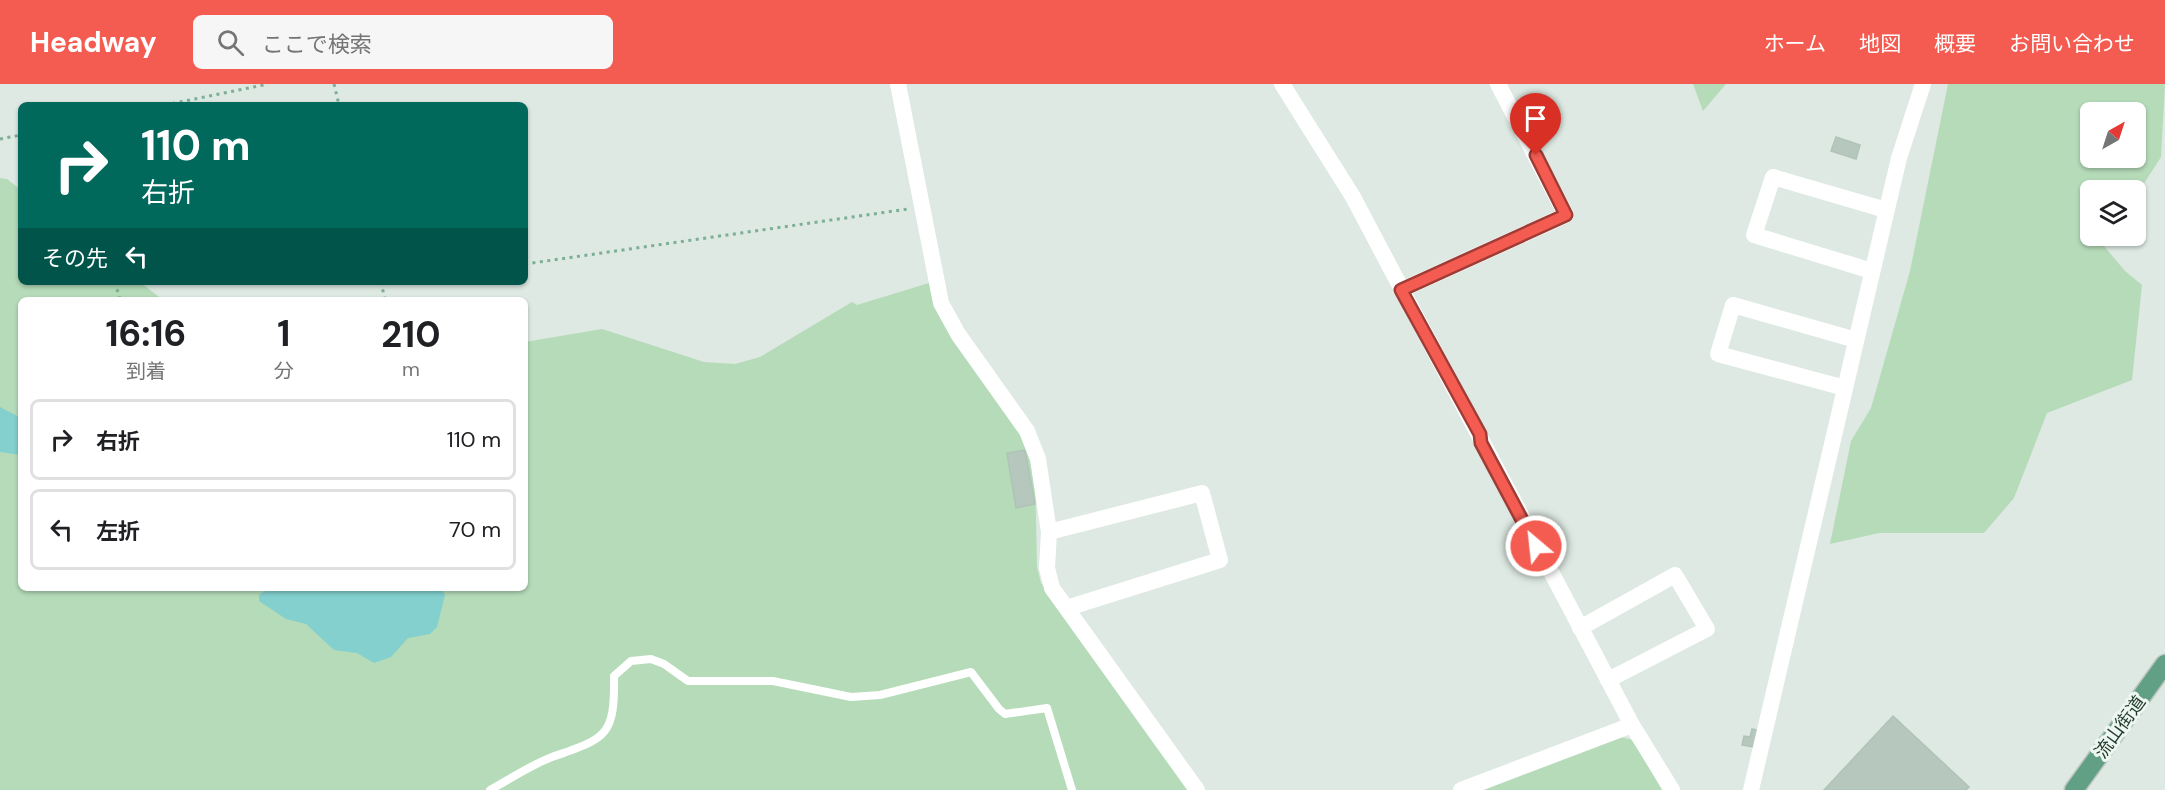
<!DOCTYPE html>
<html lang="ja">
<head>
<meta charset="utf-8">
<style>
  body { margin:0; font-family:"DM Sans","Noto Sans JP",sans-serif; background:#f6f6f6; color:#202124; height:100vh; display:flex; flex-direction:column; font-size:22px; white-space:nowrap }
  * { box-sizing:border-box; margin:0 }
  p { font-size:20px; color:#757577 }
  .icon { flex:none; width:33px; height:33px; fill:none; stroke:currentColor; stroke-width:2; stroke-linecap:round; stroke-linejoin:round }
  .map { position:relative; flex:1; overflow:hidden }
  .drawer { position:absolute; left:18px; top:213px; width:510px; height:294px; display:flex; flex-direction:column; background:#fff; border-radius:9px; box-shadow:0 2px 4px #0004 }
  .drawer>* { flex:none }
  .guide { position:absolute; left:18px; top:18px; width:510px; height:183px; border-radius:9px; box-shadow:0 2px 4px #0004; background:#00695c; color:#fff; overflow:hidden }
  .needle { width:39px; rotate:39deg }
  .fabs { position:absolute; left:2080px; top:18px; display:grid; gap:12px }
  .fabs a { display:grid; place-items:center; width:66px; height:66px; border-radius:9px; background:#fff; box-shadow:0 2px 4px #0004; font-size:30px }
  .pin { position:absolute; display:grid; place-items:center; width:51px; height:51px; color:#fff; margin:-62px -26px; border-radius:50% 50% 50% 0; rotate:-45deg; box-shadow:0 0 6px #0007 }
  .pin .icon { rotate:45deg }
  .me { position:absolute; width:66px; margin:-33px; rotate:332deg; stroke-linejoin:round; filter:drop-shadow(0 0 4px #0008) }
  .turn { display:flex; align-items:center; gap:21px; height:126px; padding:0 24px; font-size:27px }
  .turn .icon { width:78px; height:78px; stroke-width:2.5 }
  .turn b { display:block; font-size:42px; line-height:51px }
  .then { display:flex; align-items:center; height:57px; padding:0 24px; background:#0003; gap:12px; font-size:22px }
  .eta { display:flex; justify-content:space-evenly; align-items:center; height:102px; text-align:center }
  .eta b { font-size:36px; font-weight:700; line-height:42px }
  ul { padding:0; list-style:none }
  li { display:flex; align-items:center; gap:18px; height:81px; margin:0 12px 9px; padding:0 12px; border:3px solid #e0e0e0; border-radius:9px }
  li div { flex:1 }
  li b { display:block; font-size:22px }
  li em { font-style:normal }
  header { display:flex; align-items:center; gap:36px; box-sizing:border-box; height:84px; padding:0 30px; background:#f45c51; color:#fff }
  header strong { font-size:28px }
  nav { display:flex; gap:33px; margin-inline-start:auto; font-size:21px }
  .search { width:420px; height:54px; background:#f6f6f6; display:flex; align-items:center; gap:15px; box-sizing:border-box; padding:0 21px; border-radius:9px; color:#757577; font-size:22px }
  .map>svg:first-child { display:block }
  .green { fill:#b5dbb9; fill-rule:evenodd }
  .water { fill:#83d0ce }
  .building { fill:#b6c7bd; stroke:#b0c3b8; stroke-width:1.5 }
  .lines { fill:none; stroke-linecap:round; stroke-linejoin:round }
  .primary-casing { stroke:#bcc4c0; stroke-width:21 }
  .path { stroke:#7dae96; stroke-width:3; stroke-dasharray:3 4.5; stroke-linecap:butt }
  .service { stroke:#fff; stroke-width:8 }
  .minor { stroke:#fff; stroke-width:16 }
  .primary { stroke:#61a084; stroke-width:18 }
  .route-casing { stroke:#9f3c35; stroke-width:15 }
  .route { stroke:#f45c51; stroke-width:10 }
  .labels { text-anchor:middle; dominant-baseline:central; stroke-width:6; stroke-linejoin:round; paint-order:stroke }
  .street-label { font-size:18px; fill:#1f392d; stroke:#edf6f0 }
</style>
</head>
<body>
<header>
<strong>Headway</strong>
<div class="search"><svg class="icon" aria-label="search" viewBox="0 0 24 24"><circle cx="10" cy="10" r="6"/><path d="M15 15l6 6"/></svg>ここで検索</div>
<nav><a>ホーム</a><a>地図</a><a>概要</a><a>お問い合わせ</a></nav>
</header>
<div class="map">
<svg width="2165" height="706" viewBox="0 0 2165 706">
  <rect width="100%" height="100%" fill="#dde9e2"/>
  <!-- green -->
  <g class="green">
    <path d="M1693 0H1726L1703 27Z"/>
    <path d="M1948 0H2165L2161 73 2136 112V106H2091V152H2110L2104 162 2125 187 2142 201 2132 296 2047 329 2014 414 1984 449H1879L1830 460 1851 357 1871 324 1910 187ZM2091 28H2136V74H2091Z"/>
    <path d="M0 94 7 95 21 106V198H140L163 216H21V504H525V258L602 245 704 278 735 280 760 273 852 218 857 221 929 199 1010 319 1035 386 1037 483 1041 499 1189 706H0Z"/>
    <path d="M1621 653 1633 656 1662 706H1483Z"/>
  </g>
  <!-- water -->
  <g class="water">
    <path d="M0 323 21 334V371L0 368Z"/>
    <path d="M269 504H441L445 511 437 543 430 550 408 554 391 573 374 579 357 569 334 566 306 540 286 535 259 517V511Z"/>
  </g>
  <!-- building -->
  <g class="building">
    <path d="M1836 53 1860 61 1856 75 1831 67Z"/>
    <path d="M1025 366 1035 420 1016 424 1007 369Z"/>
    <path d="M1893 632 1969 703 1966 706H1824Z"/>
    <path d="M1752 645 1762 647 1758 664 1742 661 1744 652 1750 653Z"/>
  </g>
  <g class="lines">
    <defs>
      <path id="primary" d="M2074 706 2165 580"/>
    </defs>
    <!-- primary casing -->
    <use href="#primary" class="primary-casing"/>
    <!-- path -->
    <g class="path">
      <path d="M334 0 339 21"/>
      <path d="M165 21 268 0"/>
      <path d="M0 55 21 51"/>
      <path d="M525 180 908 125"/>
      <path d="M115 198 120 216"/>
      <path d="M381 198 385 216"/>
    </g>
    <!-- service -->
    <path class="service" d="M490 706C510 695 531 681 552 673 606 654 615 653 614 592L631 577 651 575 664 580 688 597H773L851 613 880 611 971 588 999 625 1005 630 1047 624 1072 706"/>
    <!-- minor -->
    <g class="minor">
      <path d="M898 0 941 219 958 250 1027 347 1038 375 1049 448 1047 484 1052 504 1197 706"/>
      <path d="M1282 0 1353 113 1632 641 1672 706"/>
      <path d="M1872 187 1754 151 1773 93 1886 126"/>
      <path d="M1401 206 1566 131 1498 0"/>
      <path d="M1845 304 1718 270 1733 221 1856 256"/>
      <path d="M1049 448 1202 409 1220 476 1067 524"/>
      <path d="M1580 544 1675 491 1707 545 1608 596"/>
      <path d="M1461 706 1632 641"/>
      <path d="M1751 706 1899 74 1923 0"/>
    </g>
    <!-- primary -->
    <use href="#primary" class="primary"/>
  </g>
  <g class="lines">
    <defs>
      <path id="route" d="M1536 71 1566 131 1401 206 1480 350 1481 359 1536 462"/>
    </defs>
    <!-- route casing -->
    <use href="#route" class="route-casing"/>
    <!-- route -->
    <use href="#route" class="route"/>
  </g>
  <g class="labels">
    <!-- street labels -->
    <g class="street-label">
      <text transform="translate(2120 643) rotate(-54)">流山街道</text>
    </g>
  </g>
</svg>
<div class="fabs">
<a><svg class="needle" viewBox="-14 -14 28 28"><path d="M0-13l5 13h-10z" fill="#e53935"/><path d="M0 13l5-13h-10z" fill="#757577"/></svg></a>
<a><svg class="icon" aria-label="layers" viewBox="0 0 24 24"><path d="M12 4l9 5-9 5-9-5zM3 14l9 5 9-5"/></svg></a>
</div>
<div class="pin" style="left:1536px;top:71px;background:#d93025"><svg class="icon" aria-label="arrive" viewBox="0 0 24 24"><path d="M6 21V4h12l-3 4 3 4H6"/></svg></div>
<svg class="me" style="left:1536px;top:462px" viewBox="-20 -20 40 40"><circle r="17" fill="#f45c51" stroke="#fff" stroke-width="3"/><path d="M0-11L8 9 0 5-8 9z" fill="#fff"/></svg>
<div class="guide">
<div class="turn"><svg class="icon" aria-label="right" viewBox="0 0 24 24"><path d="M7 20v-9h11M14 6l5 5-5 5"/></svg><div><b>110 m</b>右折</div></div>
<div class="then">その先<svg class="icon" aria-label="left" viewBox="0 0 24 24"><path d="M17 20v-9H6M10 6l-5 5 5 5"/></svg></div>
</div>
<section class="drawer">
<div class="eta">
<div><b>16:16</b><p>到着</p></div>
<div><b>1</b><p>分</p></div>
<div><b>210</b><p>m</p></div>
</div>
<ul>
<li><svg class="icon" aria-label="right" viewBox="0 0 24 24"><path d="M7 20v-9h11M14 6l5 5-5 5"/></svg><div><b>右折</b></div><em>110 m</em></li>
<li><svg class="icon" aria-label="left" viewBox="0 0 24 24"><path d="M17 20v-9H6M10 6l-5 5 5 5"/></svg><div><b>左折</b></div><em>70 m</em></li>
</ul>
</section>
</div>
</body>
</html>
